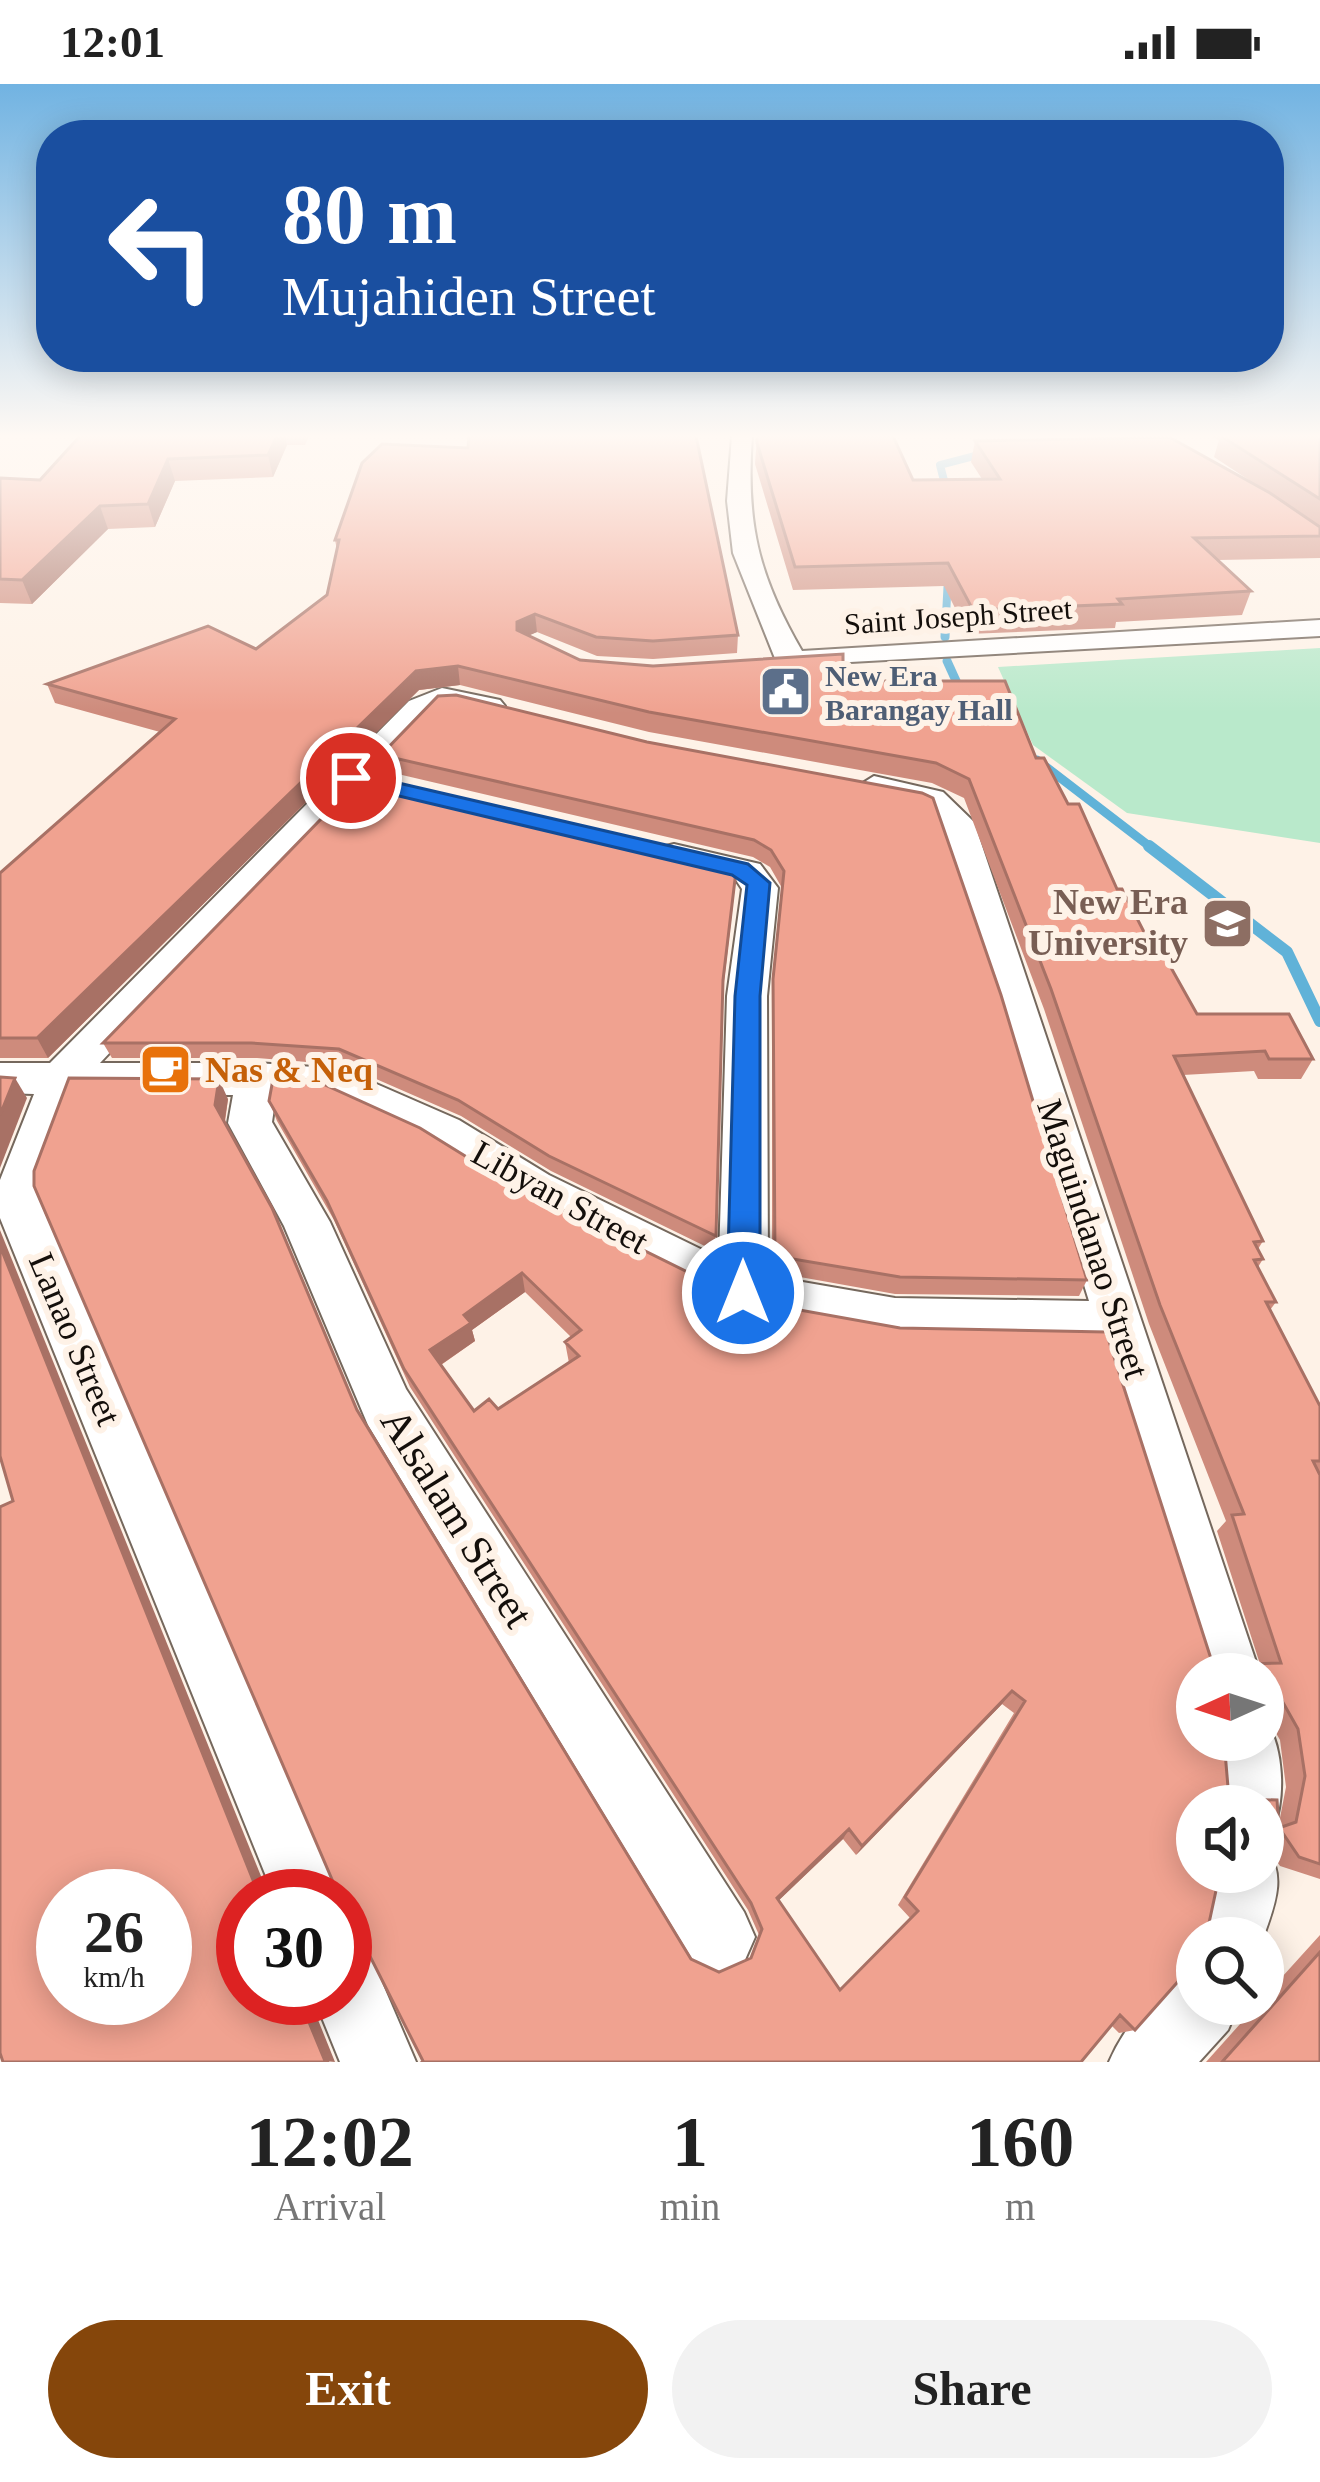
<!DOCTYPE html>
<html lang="en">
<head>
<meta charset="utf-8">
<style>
  body { margin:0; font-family:"Times New Roman",serif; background:#f2f2f2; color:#222; height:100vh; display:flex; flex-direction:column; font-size:45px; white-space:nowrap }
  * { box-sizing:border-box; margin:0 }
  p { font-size:39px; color:#767676 }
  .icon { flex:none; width:66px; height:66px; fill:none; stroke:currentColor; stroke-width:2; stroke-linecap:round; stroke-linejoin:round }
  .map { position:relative; height:1978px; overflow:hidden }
  .details { display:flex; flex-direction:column; background:#fff; flex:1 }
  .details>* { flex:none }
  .top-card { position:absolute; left:36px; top:36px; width:1248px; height:252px; border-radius:48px; box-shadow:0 6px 30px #0003; background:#1a4fa0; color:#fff; overflow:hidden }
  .needle { width:78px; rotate:267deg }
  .controls { position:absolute; left:1176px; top:1569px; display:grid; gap:24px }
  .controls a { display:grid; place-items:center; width:108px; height:108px; border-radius:50%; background:#fff; box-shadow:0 6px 30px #0003; font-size:60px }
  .speed { position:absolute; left:36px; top:1785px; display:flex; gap:24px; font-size:60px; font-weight:700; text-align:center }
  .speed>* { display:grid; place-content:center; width:156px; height:156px; border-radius:50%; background:#fff; box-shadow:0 6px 30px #0003; line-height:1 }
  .speed small { font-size:30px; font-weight:400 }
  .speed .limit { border:18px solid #d22; background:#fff; color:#111 }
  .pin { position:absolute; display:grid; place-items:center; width:102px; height:102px; color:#fff; margin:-51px; border:6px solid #fff; border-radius:50%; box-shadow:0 3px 12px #0007 }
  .me { position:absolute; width:132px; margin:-66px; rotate:0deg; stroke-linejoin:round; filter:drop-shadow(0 0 9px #0008) }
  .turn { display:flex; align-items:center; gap:42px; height:252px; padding:0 48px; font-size:54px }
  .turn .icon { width:156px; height:156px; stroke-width:2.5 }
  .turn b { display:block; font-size:84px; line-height:102px }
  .eta { display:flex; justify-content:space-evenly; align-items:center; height:204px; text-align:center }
  .eta b { font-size:72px; font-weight:700; line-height:84px }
  .button { display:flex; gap:24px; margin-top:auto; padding:24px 48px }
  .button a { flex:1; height:138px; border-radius:72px; background:#85460b; color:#fff; font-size:48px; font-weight:700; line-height:138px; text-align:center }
  .button a+a { background:#f2f2f2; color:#222 }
  .status { display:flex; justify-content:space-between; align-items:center; height:84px; padding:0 60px; background:#fff; direction:ltr }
  .status svg { height:33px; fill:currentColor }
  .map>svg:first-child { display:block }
  .green { fill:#b9e9cb }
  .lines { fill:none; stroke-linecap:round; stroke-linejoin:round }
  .stream-far2 { stroke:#60b2d8; stroke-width:8 }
  .stream-far1 { stroke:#60b2d8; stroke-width:9 }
  .stream { stroke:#60b2d8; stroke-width:12 }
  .minor-casing { stroke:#75685d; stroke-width:4 }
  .minor { fill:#fff; fill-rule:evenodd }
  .wall { fill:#ce8b7c; fill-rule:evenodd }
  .shaded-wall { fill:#a87165 }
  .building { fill:#f0a290; stroke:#a87165; stroke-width:3; fill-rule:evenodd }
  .route { fill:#1a73e8; stroke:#114b97; stroke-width:3 }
  .labels { text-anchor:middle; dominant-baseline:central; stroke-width:12; stroke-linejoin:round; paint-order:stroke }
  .far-street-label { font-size:30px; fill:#140f0b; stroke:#fef2e7 }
  .far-service-label { font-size:30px; font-weight:bold; fill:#4e5e75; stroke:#fef2e7; text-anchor:start }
  .education-label { font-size:36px; font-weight:bold; fill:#785e54; stroke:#fef2e7; text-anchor:end }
  .food-label { font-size:36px; font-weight:bold; fill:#c56008; stroke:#fef2e7; text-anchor:start }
  .street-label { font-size:36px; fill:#140f0b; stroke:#fef2e7 }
  .near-street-label { font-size:42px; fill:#140f0b; stroke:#fef2e7 }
</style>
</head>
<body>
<div class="status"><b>12:01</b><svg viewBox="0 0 49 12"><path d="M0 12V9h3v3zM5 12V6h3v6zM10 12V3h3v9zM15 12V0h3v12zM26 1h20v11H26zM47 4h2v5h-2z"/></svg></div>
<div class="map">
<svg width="1320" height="1978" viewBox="0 0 1320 1978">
  <rect width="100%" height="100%" fill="#fef2e7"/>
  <!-- green -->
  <path class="green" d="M1320 564V759L1127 729 1033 661 998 583Z"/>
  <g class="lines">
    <!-- stream-far2 -->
    <g class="stream-far2">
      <path d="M948 412 940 381 986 369"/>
      <path d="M946 532 948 493"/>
    </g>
    <!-- stream-far1 -->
    <g class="stream-far1">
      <path d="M945 553 946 529"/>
      <path d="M947 577 962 610"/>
      <path d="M1037 676 1153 765"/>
    </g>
    <!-- stream -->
    <path class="stream" d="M1149 762 1287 868 1320 937"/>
    <defs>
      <g id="minor">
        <path d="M732 352H752C746 439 758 491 802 567L1320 536V552L778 582 733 469 727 417Z"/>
        <path d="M442 604 500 616 505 622 490 631 445 622 429 629 100 979H257L342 985 459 1036 549 1091 719 1174 727 912 742 805 736 796 662 777 657 770 662 763 674 760 760 780 778 804 767 912 768 1192 895 1214 1089 1217 941 739 909 718 863 709 858 702 874 692 943 708 974 738 1260 1590H1198L1102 1262 895 1258 743 1230 517 1117 427 1060 322 1012 276 1011 272 1038 330 1138 406 1305 744 1828 755 1853 744 1878 719 1889 694 1878 368 1341 284 1142 228 1039 233 1011 77 1010 42 1106V1123L344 1812H274L0 1134V1096L34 1010 0 1009V979H50L409 617Z"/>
        <path d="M1263 1632C1284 1661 1286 1713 1273 1746L1263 1750V1722H1215L1211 1656H1263Z"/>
        <path d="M1263 1762C1289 1788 1274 1823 1263 1854H1197V1868L1191 1854 1206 1817 1208 1788H1263Z"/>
        <path d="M345 1862 371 1873 416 1978H340L314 1914H345Z"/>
        <path d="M1197 1885V1920H1239L1228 1946 1199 1978H1109C1125 1940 1159 1901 1197 1885Z"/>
      </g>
    </defs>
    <!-- minor casing -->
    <use href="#minor" class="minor-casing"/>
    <!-- minor -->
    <use href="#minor" class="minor"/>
  </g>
  <!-- wall -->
  <g class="wall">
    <path d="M80 352H309L305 361H287L273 393 175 397 155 443 108 445 32 520 0 519V394L40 396Z"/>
    <path d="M757 352 913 396 982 395 971 378 975 357 1264 406 1214 373 1219 356 1209 352H1320V474L1218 476 1251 507 1242 531 1116 538 1115 544 968 550 944 502 793 506 755 380Z"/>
    <path d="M335 456 738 551 737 569 653 575 597 572 537 548 529 551 580 576 843 597 1036 674 1068 720 1117 805 1197 930 1313 975 1301 995H1258L1254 987 1183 991 1263 1157 1258 1165 1263 1175 1258 1183 1276 1218 1270 1226 1320 1322V1795L1280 1782 1271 1769 1263 1772V1761L1197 1722 1135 1946 1119 1949 1112 1942 423 1977 34 1102 228 1015 225 1038 357 1326 691 1875 719 1888 750 1874 759 1851 748 1826 410 1303 334 1136 277 1037 269 1017 1213 1581 1260 1580 1217 1447 1226 1437 1149 1240 1044 925 964 714 932 699 649 648 460 601 419 606 48 974H0V789L160 648 55 619 47 600 256 565 327 511 337 466ZM525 1208 571 1253 565 1258 569 1279 498 1325 474 1327 441 1281 475 1257 472 1246ZM1197 1590H1263V1648L1272 1642 1280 1656 1286 1703 1279 1739 1229 1715ZM1002 1620 1014 1629 898 1821 910 1834 840 1905 779 1816 843 1755 856 1771Z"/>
    <path d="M647 658 1001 911 1087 1196 1079 1212 895 1210 772 1188V912L782 804 770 783 753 773 385 687 381 671Z"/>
    <path d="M735 802 723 907 715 1167 551 1087 461 1032 344 981 257 974H112L103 959Z"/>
    <path d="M1320 1851V1978H1206L1258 1920H1263V1914Z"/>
  </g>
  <!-- shaded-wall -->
  <g class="shaded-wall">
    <path d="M277 352H285L287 361 273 393 268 371Z"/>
    <path d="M168 375 175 397 155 443 148 420Z"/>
    <path d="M100 422 108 445 32 520 22 496Z"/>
    <path d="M535 530 537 548 519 556 517 538Z"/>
    <path d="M458 582 460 601 419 606 48 974 37 954 416 587Z"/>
    <path d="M15 994 27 1014 0 1084V1031Z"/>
    <path d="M219 995 228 1015 224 1041 215 1021Z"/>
    <path d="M0 1146 269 1812 257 1806 0 1162Z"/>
    <path d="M522 1189 525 1208 472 1246 475 1257 436 1284 430 1266 464 1231Z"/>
    <path d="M1012 1607 1002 1620 856 1771 862 1762Z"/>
    <path d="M849 1745 843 1755 774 1821 777 1814Z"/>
    <path d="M299 1914H312L310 1916 335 1978 325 1977Z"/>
  </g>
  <!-- building -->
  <g class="building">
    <path d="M80 352H277L268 371 168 375 148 420 100 422 22 496 0 495V394L40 396Z"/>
    <path d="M469 352H696L738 551 653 557 596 553 535 530 517 538V546L580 576 653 582 843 570V597H1005L1036 674H1044L1068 720H1079L1117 805H1122L1144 848H1151L1197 930H1289L1313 975H1269L1265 967 1174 972 1263 1157 1254 1158 1263 1175 1254 1176 1276 1218H1266L1320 1322V1377H1313L1320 1391V1780L1299 1773 1282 1748 1277 1766 1263 1761V1722H1197V1788H1220L1206 1853 1197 1854V1868L1182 1893 1135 1946 1120 1931 1081 1978H422L423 1977 345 1823V1812H340L337 1807 34 1102V1087L69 994 219 995 215 1021 272 1124 357 1326 691 1875 719 1888 751 1874 762 1845 751 1819 404 1285 327 1117 269 1017 273 995 314 996 420 1044 512 1101 744 1216 900 1244 1106 1248 1213 1581 1281 1579 1232 1431 1244 1430 1160 1221 1051 905 969 695 936 679 649 628 458 582 416 587 37 954H0V789L175 635 47 600 208 542 256 565 327 511 339 456H335L362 379 382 360 468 364ZM522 1189 581 1246 565 1258 579 1272 498 1325 489 1315 474 1327 430 1266 471 1239 464 1231ZM1197 1590H1263V1640H1276V1620L1281 1615 1298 1645 1305 1692 1296 1738 1279 1744 1277 1716 1229 1715 1224 1656H1197ZM1012 1607 1025 1617 905 1813 918 1827 840 1906 777 1814 849 1745 862 1762Z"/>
    <path d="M757 352H893L913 396 1000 395 975 357 1169 353 1270 409 1320 443V452L1194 454 1251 507 1118 515 1122 520 973 526 948 479 795 483 757 359Z"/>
    <path d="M1221 352H1320V415Z"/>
    <path d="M456 611 647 658 922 709 933 714 1001 911 1087 1196 900 1193 775 1172 773 895 784 787 771 766 754 756 381 671 438 612Z"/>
    <path d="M359 696 727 782 736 787 723 896 716 1152 549 1072 458 1016 339 965 251 959H103Z"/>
    <path d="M0 993 15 994 0 1031Z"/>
    <path d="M0 1162 257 1806 268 1809 269 1812H243V1914H299L325 1977 329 1978H3L0 1969V1423L13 1417 0 1372ZM63 1812H165V1914H63Z"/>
    <path d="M1320 1868V1978H1222Z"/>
  </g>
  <!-- sky -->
  <linearGradient id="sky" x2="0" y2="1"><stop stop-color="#71b3e2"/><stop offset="0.56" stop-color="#fff9f4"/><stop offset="1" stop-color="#fff9f4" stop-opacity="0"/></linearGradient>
  <rect width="1320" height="629" fill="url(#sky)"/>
  <!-- route -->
  <path class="route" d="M351 688 748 780 770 799 760 912V1209L755 1219 743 1223 732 1219 727 1209 735 912 747 801 732 791 344 699 341 694Z"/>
  <!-- icons -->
  <defs>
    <symbol id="civic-square" viewBox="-11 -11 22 22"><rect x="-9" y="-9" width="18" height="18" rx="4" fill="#5c6f8a" stroke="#fef2e7"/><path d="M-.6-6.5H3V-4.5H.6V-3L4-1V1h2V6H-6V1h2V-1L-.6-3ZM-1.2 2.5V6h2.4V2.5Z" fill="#fff"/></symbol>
    <symbol id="university-square" viewBox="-11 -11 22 22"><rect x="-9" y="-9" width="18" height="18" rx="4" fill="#8d6e63" stroke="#fef2e7"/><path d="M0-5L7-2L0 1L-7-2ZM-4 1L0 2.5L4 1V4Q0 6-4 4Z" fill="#fff"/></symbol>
    <symbol id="cafe-square" viewBox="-11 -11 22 22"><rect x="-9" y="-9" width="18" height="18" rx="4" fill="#e8710a" stroke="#fef2e7"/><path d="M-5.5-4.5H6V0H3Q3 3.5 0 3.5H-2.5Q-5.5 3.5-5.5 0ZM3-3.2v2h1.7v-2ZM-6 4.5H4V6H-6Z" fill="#fff"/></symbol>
  </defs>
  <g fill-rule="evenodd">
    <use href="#civic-square" x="756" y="578" width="59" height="59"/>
    <use href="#university-square" x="1198" y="810" width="59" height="59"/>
    <use href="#cafe-square" x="136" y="956" width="59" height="59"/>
  </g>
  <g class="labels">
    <!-- far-street labels -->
    <g class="far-street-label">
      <text transform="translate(958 532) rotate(-4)">Saint Joseph Street</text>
    </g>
    <!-- far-service labels -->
    <g class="far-service-label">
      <text x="825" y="591">New Era<tspan x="825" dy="34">Barangay Hall</tspan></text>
    </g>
    <!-- education labels -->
    <g class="education-label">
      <text x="1188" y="818">New Era<tspan x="1188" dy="41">University</tspan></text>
    </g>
    <!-- food labels -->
    <g class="food-label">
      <text x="205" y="986">Nas &amp; Neq</text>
    </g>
    <!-- street labels -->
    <g class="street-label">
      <text transform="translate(560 1113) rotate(29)">Libyan Street</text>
      <text transform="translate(1093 1155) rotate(72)">Maguindanao Street</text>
      <text transform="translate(75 1255) rotate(67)">Lanao Street</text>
    </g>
    <!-- near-street labels -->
    <g class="near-street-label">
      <text transform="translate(457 1434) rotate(58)">Alsalam Street</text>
    </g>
  </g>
</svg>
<div class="controls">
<a><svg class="needle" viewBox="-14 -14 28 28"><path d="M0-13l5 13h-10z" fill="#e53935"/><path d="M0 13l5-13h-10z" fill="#767676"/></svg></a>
<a><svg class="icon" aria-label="sound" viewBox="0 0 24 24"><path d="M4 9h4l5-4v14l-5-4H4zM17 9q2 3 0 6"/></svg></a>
<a><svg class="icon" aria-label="search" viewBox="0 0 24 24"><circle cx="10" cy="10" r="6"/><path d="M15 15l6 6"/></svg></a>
</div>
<div class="speed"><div>26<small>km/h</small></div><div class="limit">30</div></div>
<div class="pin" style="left:351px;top:694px;background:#d93025"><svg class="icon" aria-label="arrive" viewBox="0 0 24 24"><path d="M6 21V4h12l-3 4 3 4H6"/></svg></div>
<svg class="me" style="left:743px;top:1209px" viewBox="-20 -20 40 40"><circle r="17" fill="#1a73e8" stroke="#fff" stroke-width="3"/><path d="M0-11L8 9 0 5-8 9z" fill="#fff"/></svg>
<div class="top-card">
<div class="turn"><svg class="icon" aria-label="left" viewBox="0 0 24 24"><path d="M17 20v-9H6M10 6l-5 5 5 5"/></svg><div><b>80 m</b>Mujahiden Street</div></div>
</div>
</div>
<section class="details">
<div class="eta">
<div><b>12:02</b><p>Arrival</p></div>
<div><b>1</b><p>min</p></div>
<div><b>160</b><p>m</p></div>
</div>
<div class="button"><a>Exit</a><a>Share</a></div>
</section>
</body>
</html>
